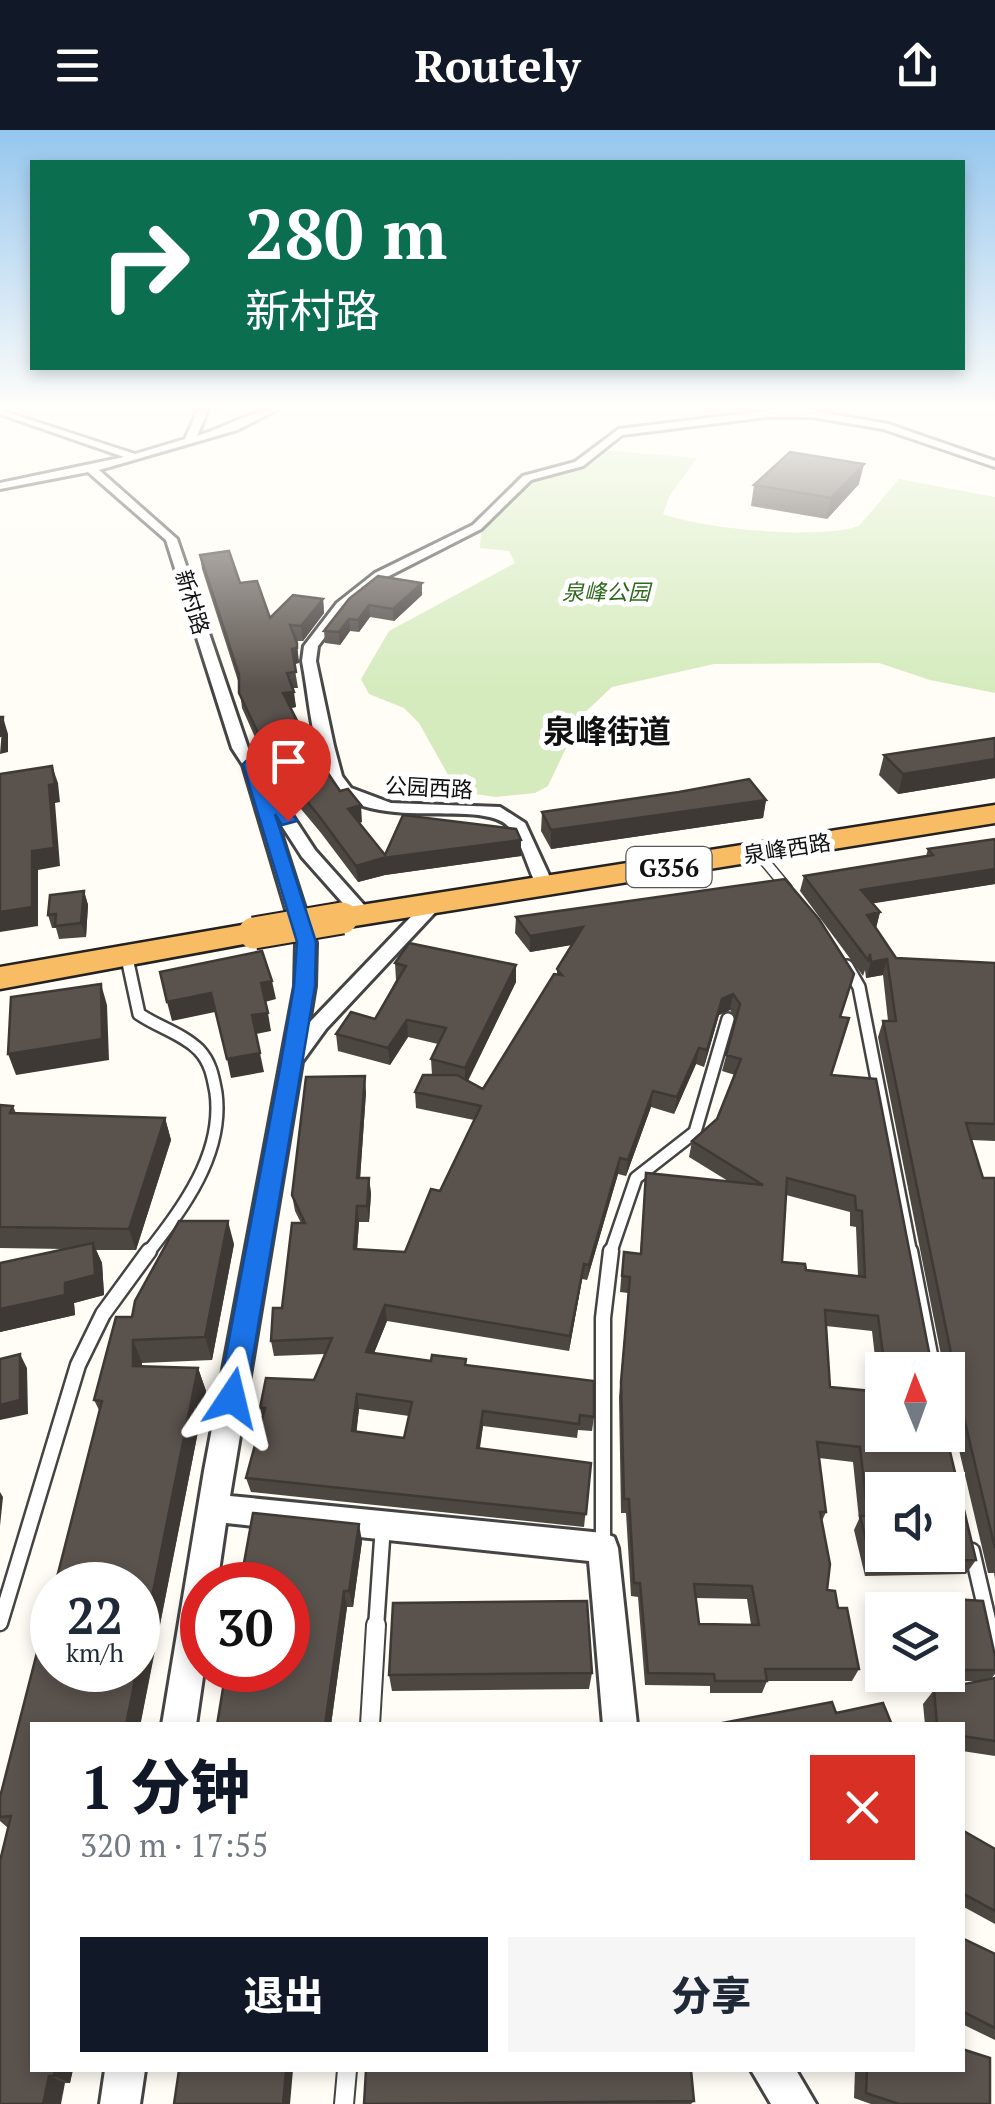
<!DOCTYPE html>
<html lang="zh">
<head>
<meta charset="utf-8">
<style>
  body { margin:0; font-family:"PT Serif","Noto Sans SC",serif; background:#f6f6f7; color:#1f2937; height:100vh; display:flex; flex-direction:column; font-size:38px; white-space:nowrap }
  * { box-sizing:border-box; margin:0 }
  p { font-size:32px; color:#747a83 }
  .icon { flex:none; width:55px; height:55px; fill:none; stroke:currentColor; stroke-width:2; stroke-linecap:round; stroke-linejoin:round }
  .map { position:relative; flex:1; overflow:hidden }
  .details { position:absolute; left:30px; top:1592px; width:935px; height:350px; display:flex; flex-direction:column; background:#fff; border-radius:0px; box-shadow:0 5px 15px #0003 }
  .details>* { flex:none }
  .top-card { position:absolute; left:30px; top:30px; width:935px; height:210px; border-radius:0px; box-shadow:0 5px 15px #0003; background:#0b6e4f; color:#fff; overflow:hidden }
  .needle { width:65px; rotate:359deg }
  .tools { position:absolute; left:865px; top:1222px; display:grid; gap:20px }
  .tools a { display:grid; place-items:center; width:100px; height:100px; border-radius:0px; background:#fff; box-shadow:0 5px 15px #0003; font-size:50px }
  .speed { position:absolute; left:30px; top:1432px; display:flex; gap:20px; font-size:50px; font-weight:700; text-align:center }
  .speed>* { display:grid; place-content:center; width:130px; height:130px; border-radius:50%; background:#fff; box-shadow:0 5px 15px #0003; line-height:1 }
  .speed small { font-size:25px; font-weight:400 }
  .speed .limit { border:15px solid #d22; background:#fff; color:#111 }
  .pin { position:absolute; display:grid; place-items:center; width:85px; height:85px; color:#fff; margin:-102px -42px; border-radius:50% 50% 50% 0; rotate:-45deg; box-shadow:0 0 10px #0007 }
  .pin .icon { rotate:45deg }
  .me { position:absolute; width:110px; margin:-55px; rotate:10deg; stroke-linejoin:round; filter:drop-shadow(0 0 8px #0008) }
  .turn { display:flex; align-items:center; gap:35px; height:210px; padding:0 50px; font-size:45px }
  .turn .icon { width:130px; height:130px; stroke-width:2.5 }
  .turn b { display:block; font-size:70px; line-height:85px }
  .round { display:grid; place-items:center; flex:none; width:105px; height:105px; border-radius:0px; background:#f6f6f7 }
  .headline { display:flex; align-items:center; justify-content:space-between; height:170px; padding:0 50px }
  h1 { font-size:60px; font-weight:800; line-height:75px; color:#111827 }
  .cta { display:flex; gap:20px; margin-top:auto; padding:20px 50px }
  .cta a { flex:1; height:115px; border-radius:0px; background:#111827; color:#fff; font-size:40px; font-weight:800; line-height:115px; text-align:center }
  .cta a+a { background:#f6f6f7; color:#1f2937 }
  header { display:flex; justify-content:space-between; align-items:center; height:130px; padding:0 50px; background:#111827; color:#fff; font-size:45px; font-weight:800 }
  .map>svg:first-child { display:block }
  .green { fill:#d5ebbd }
  .lines { fill:none; stroke-linecap:round; stroke-linejoin:round }
  .service-far3-casing { stroke:#444; stroke-width:12 }
  .service-far2-casing { stroke:#444; stroke-width:16 }
  .service-far1-casing { stroke:#444; stroke-width:19 }
  .service-casing { stroke:#444; stroke-width:22 }
  .minor-casing { stroke:#444; stroke-width:6 }
  .trunk-casing { stroke:#222; stroke-width:5 }
  .service-far3 { stroke:#fff; stroke-width:9 }
  .service-far2 { stroke:#fff; stroke-width:11 }
  .service-far1 { stroke:#fff; stroke-width:14 }
  .service { stroke:#fff; stroke-width:18 }
  .minor { fill:#fff; fill-rule:evenodd }
  .trunk { fill:#f7bc64; fill-rule:evenodd }
  .trunk-bridge-casing { stroke:#222; stroke-width:35; stroke-linecap:butt }
  .trunk-bridge { stroke:#f7bc64; stroke-width:31 }
  .wall { fill:#4d4742; fill-rule:evenodd }
  .shaded-wall { fill:#3f3936 }
  .building { fill:#5a524d; stroke:#3f3936; stroke-width:2.5; fill-rule:evenodd }
  .route { fill:#1a73e8; stroke:#114b97; stroke-width:2.5 }
  .labels { text-anchor:middle; dominant-baseline:central; stroke-width:10; stroke-linejoin:round; paint-order:stroke }
  .far-park-label { font-size:22px; font-style:italic; fill:#2f6b1f; stroke:#fff }
  .far-street-label { font-size:22px; fill:#111; stroke:#fff }
  .shield { fill:#fff; stroke:#585858; stroke-width:2.5 }
  .shield-label { font-size:25px; font-weight:bold; fill:#111 }
  .far-district-label { font-size:32px; font-weight:bold; fill:#111; stroke:#fff }
</style>
</head>
<body>
<header><svg class="icon" aria-label="menu" viewBox="0 0 24 24"><path d="M4 6h16M4 12h16M4 18h16"/></svg>Routely<svg class="icon" aria-label="share" viewBox="0 0 24 24"><path d="M12 15V3M7 8l5-5 5 5M5 13v7h14v-7"/></svg></header>
<div class="map">
<svg width="995" height="1974" viewBox="0 0 995 1974">
  <rect width="100%" height="100%" fill="#fffdf5"/>
  <!-- green -->
  <path class="green" d="M602 320 697 328 670 365 663 384C703 399 818 410 859 396L899 349 995 367V563L930 550 879 533 714 534 612 557 581 586 548 656 535 663 495 667 469 663 452 652 419 593 404 578 369 564 361 549 389 501 515 433 509 421 480 418 481 403 531 352 582 339Z"/>
  <g class="lines">
    <defs>
      <g id="service-far3">
        <path d="M758 723 787 758"/>
        <path d="M126 826 127 831"/>
      </g>
      <g id="service-far2">
        <path d="M127 828 139 884C158 897 183 904 199 920 211 933 213 947 216 963 224 1024 183 1078 147 1124"/>
        <path d="M847 836 859 857 911 1124"/>
        <path d="M610 1124 636 1048 695 1002 728 889"/>
      </g>
      <g id="service-far1">
        <path d="M910 1121 933 1240"/>
        <path d="M603 1418V1188L611 1121"/>
        <path d="M972 1421 990 1498"/>
        <path d="M0 1493 78 1235 103 1184 149 1121"/>
        <path d="M376 1498 383 1395"/>
      </g>
      <g id="service">
        <path d="M989 1495 995 1519"/>
        <path d="M370 1595 376 1495"/>
        <path d="M344 1974 347 1940"/>
      </g>
      <g id="minor">
        <path d="M0 280 135 324 185 309 198 280H208L197 306C221 299 253 280 276 280L237 300 99 340 177 409 248 618 315 720 373 785 371 789H357L302 727 275 685 316 813 315 856 309 893 428 769H442L444 773 326 899 302 932 230 1366 603 1403 614 1407 618 1418 637 1595H603L589 1431 226 1393 217 1455H202L204 1540 196 1595H162L204 1341 295 856 296 813 243 635 232 618 166 410 88 342 0 359V353L124 327 0 284Z"/>
        <path d="M807 280 888 294 995 331V337L883 299 812 287H766L622 305 583 336 531 350 481 399 383 449 347 479 318 516 316 531 334 616 342 646 351 658 391 673 500 677 525 693 554 756 551 760H539C528 741 523 713 509 697 482 665 353 710 326 644 311 610 309 567 302 531L304 516 337 473 375 443 473 395 523 346 575 332 619 299 766 281Z"/>
        <path d="M105 1940H145L140 1974H100Z"/>
        <path d="M751 1940H796L816 1974H771Z"/>
      </g>
      <g id="trunk">
        <path d="M995 675V693L342 798 330 795 325 788 330 781 342 778Z"/>
        <path d="M254 793 266 796 271 803 266 810 0 859V837Z"/>
      </g>
    </defs>
    <!-- service-far3 casing -->
    <use href="#service-far3" class="service-far3-casing"/>
    <!-- service-far2 casing -->
    <use href="#service-far2" class="service-far2-casing"/>
    <!-- service-far1 casing -->
    <use href="#service-far1" class="service-far1-casing"/>
    <!-- service casing -->
    <use href="#service" class="service-casing"/>
    <!-- minor casing -->
    <use href="#minor" class="minor-casing"/>
    <!-- trunk casing -->
    <use href="#trunk" class="trunk-casing"/>
    <!-- service-far3 -->
    <use href="#service-far3" class="service-far3"/>
    <!-- service-far2 -->
    <use href="#service-far2" class="service-far2"/>
    <!-- service-far1 -->
    <use href="#service-far1" class="service-far1"/>
    <!-- service -->
    <use href="#service" class="service"/>
    <!-- minor -->
    <use href="#minor" class="minor"/>
    <!-- trunk -->
    <use href="#trunk" class="trunk"/>
    <defs>
      <path id="trunk-bridge" d="M254 803 342 788"/>
    </defs>
    <!-- trunk-bridge casing -->
    <use href="#trunk-bridge" class="trunk-bridge-casing"/>
    <!-- trunk-bridge -->
    <use href="#trunk-bridge" class="trunk-bridge"/>
  </g>
  <!-- wall -->
  <g class="wall">
    <path d="M859 354 827 389 751 376 754 355Z"/>
    <path d="M200 425 240 453 270 488 323 469 324 483 303 511H296L299 533 294 534 298 558H292L296 577 291 578 311 618 362 692 359 693 385 725 521 726 385 745 358 752 321 703 301 679 297 680 262 623 242 578 239 554 202 439Z"/>
    <path d="M422 465 394 491 370 487 359 502 350 501 340 515 325 513 324 501 349 469Z"/>
    <path d="M995 608V648L898 664 879 645 884 625Z"/>
    <path d="M766 670 763 688 551 719 541 701 542 682Z"/>
    <path d="M995 709V754L872 773 880 782 876 798 896 828 995 833V1011L971 1010 983 1048H995V1449L994 1443H988L955 1303 948 1297V1240H882V1305L976 1430 966 1444 865 1446 854 1400 859 1389 853 1332 819 1328 826 1382 822 1391 827 1460 838 1478 859 1539 852 1551H767L762 1563H710V1556L645 1555 638 1467 631 1466 626 1383H621L619 1267 628 1163 620 1162 622 1138 640 1124 646 1043 728 1051 689 1027 692 1011 717 989 735 945 722 941 736 889 730 880 719 885 704 937 696 934 674 984 651 977 626 1046 618 1044 587 1150 582 1149 569 1221 387 1191 374 1223 466 1235 594 1287 592 1301 578 1300 577 1308 483 1296 480 1318 591 1333 584 1397 251 1362 246 1348 262 1286 260 1278 314 1250 325 1224 274 1226 271 1211 282 1178 301 1093 295 1081 292 1065 366 962 360 1048H369L371 1064 369 1092H359L357 1119 405 1122 440 1061 474 990 416 978 415 962 432 945 431 929 438 914 408 907 390 935 338 921 336 904 375 889 396 850 395 833 516 852 468 951 483 959 557 844V839L572 815 530 822 515 803 516 787 841 887 832 945 930 1227 936 1234 943 1235 878 907 883 891H888L883 845 866 848 865 840 863 846 800 761 804 746 926 726 928 719ZM786 1065 850 1082V1096L856 1097 858 1146 806 1140 782 1132ZM826 1196 872 1201 879 1262 830 1257ZM359 1279 409 1286 404 1308 356 1302ZM696 1468 747 1469 751 1495 699 1494Z"/>
    <path d="M84 761 88 775 86 807 59 809 56 798H52L48 785Z"/>
    <path d="M0 975 13 976 16 983 165 988 171 1010 136 1120H96L102 1133 104 1165 74 1173 75 1185 0 1202V1133L64 1119 0 1118Z"/>
    <path d="M234 1114 212 1230 142 1233V1237L198 1238 206 1261 70 1953H65L0 1974 8 1698 0 1691V1667L100 1282 94 1270 132 1187Z"/>
    <path d="M362 1411 353 1477H347L331 1595H217Z"/>
    <path d="M890 1465 983 1471 995 1526V1544L991 1549 995 1548V1626L962 1621V1595H925L923 1574 934 1560 979 1551H921L920 1545H948V1480H884V1477Z"/>
    <path d="M592 1543 589 1559 392 1561 389 1545Z"/>
    <path d="M962 1700 995 1719V1794L962 1776Z"/>
    <path d="M962 1808 995 1824V1910L962 1894Z"/>
    <path d="M855 1940H962L990 1974H871L854 1968Z"/>
    <path d="M694 1971 691 1974H364Z"/>
  </g>
  <!-- shaded-wall -->
  <g class="shaded-wall">
    <path d="M864 334 859 354 827 389 831 368Z"/>
    <path d="M422 453V465L394 491 393 479Z"/>
    <path d="M323 469 324 483 303 511 301 496Z"/>
    <path d="M369 475 370 487 359 502 358 490Z"/>
    <path d="M349 489 350 501 340 515 339 502Z"/>
    <path d="M297 513 299 533 294 534 292 519Z"/>
    <path d="M294 562 296 577 285 579 283 563Z"/>
    <path d="M3 587 8 604V622L0 624Z"/>
    <path d="M995 629V648L898 664 903 644Z"/>
    <path d="M52 636 58 653 60 672 55 673 60 736 38 740V796L0 802V782L32 721 49 655Z"/>
    <path d="M299 662 301 679 297 680 295 663Z"/>
    <path d="M766 670 763 688 551 719V700Z"/>
    <path d="M361 675 362 692 350 695 348 679Z"/>
    <path d="M521 710V726L385 745 358 752 356 736 383 728Z"/>
    <path d="M995 739V754L857 776 861 760Z"/>
    <path d="M84 761 88 775 86 807 81 793Z"/>
    <path d="M880 782 876 798 867 785Z"/>
    <path d="M583 797 582 813 530 822V806Z"/>
    <path d="M887 829 883 845 866 848 871 832Z"/>
    <path d="M516 835V852L465 956V938Z"/>
    <path d="M272 851 276 869 265 872 261 853Z"/>
    <path d="M101 854 107 875 109 930 16 945 8 924Z"/>
    <path d="M211 863 215 882 172 891 167 872Z"/>
    <path d="M733 864 730 880 719 885 704 937 707 920 722 869Z"/>
    <path d="M268 883 271 901 256 904 252 885Z"/>
    <path d="M407 890 408 907 390 935 388 918Z"/>
    <path d="M699 918 696 934 674 984 677 967Z"/>
    <path d="M260 923 264 942 231 948 227 929Z"/>
    <path d="M365 946 366 962 359 1064 357 1048Z"/>
    <path d="M653 961 651 977 626 1046 628 1030Z"/>
    <path d="M165 988 171 1010 136 1120 129 1099Z"/>
    <path d="M620 1028 618 1044 587 1150 589 1135Z"/>
    <path d="M369 1048 371 1064 369 1092 367 1076Z"/>
    <path d="M357 1076 359 1092 356 1135 354 1119Z"/>
    <path d="M228 1091 234 1114 212 1230 205 1207Z"/>
    <path d="M93 1113 102 1133 104 1165 74 1173 75 1185 0 1202V1179L65 1153Z"/>
    <path d="M584 1134 582 1149 569 1221 570 1206Z"/>
    <path d="M385 1175 387 1191 368 1238 366 1222Z"/>
    <path d="M133 1210 142 1233 143 1259 133 1236Z"/>
    <path d="M20 1224 27 1238 28 1284 0 1290V1275Z"/>
    <path d="M198 1238 206 1261 140 1595H126Z"/>
    <path d="M357 1264 359 1279 355 1316 352 1301Z"/>
    <path d="M483 1281V1296L477 1332V1318Z"/>
    <path d="M0 1362 3 1367 0 1396Z"/>
    <path d="M359 1394 362 1411 353 1477 349 1461Z"/>
    <path d="M344 1461 347 1477 331 1595H325Z"/>
    <path d="M55 1940H73L70 1953 54 1946Z"/>
    <path d="M286 1940H293L290 1974H283Z"/>
    <path d="M49 1946 65 1953 61 1974H43Z"/>
  </g>
  <!-- building -->
  <g class="building">
    <path d="M790 322 864 334 831 368 754 355Z"/>
    <path d="M229 421 240 453 257 451 270 488 293 465 323 469 301 496 290 495 297 513V518L292 519 296 542 287 543 294 562 283 563 311 618 340 661 348 659 361 675 348 679 385 725 403 685 516 699 521 710 383 728 356 736 319 686 299 662 295 663 260 607 239 563V545L200 425Z"/>
    <path d="M378 446 422 453 393 479 369 475 358 490 349 489 339 502 324 501 349 469Z"/>
    <path d="M0 587H3L2 605 0 606Z"/>
    <path d="M995 608V629L903 644 884 625Z"/>
    <path d="M52 636 55 654 49 655 54 718 32 721V777L0 782V644Z"/>
    <path d="M749 649 766 670 551 700 542 682 679 662Z"/>
    <path d="M995 709V739L861 760 880 782 867 785 896 828 995 833V994L966 993 983 1048H995V1418L964 1288 952 1280 948 1282V1240H885L878 1186 825 1180 830 1257 882 1262V1305H946L976 1430 872 1433 860 1386H868L860 1317 817 1312 826 1382H820L830 1434 827 1460 835 1461 838 1478H847L859 1539H765L767 1551H715L714 1544 648 1543 640 1453H634L629 1369H624L621 1252 630 1147 622 1146 624 1122 641 1124 646 1043 763 1055 692 1011 717 989 741 929 726 925 740 874 733 864 722 869 707 920 699 918 677 967 653 961 628 1030 620 1028 589 1135 584 1134 570 1206 385 1175 366 1222 431 1231 432 1225 466 1229 465 1235 594 1251V1287L580 1285 579 1294 483 1281 477 1318 591 1333 586 1384 246 1348 265 1278H260L266 1248 314 1250 332 1208 271 1211 273 1178H282L292 1093H305L292 1065 306 947 365 946 357 1048H369L367 1076H357L354 1119 405 1122 431 1059 440 1061 481 976 415 962 423 945H457L483 959 554 844 562 845 557 839 583 797 530 806 516 787 785 749 819 789 854 844 840 887 849 888 831 945 876 949 930 1227 936 1234 944 1235 951 1223 883 891H896L887 829 871 832 870 824 868 830 804 746 933 725 928 719ZM787 1048 855 1066 856 1080 862 1081 865 1147 806 1140 805 1134 782 1132ZM357 1264 412 1272 404 1308 352 1301ZM882 1360H948V1425H882ZM694 1454 752 1456 759 1495 699 1494Z"/>
    <path d="M84 761 81 793 55 796 56 784 48 785 50 765Z"/>
    <path d="M409 813 516 835 465 938 431 929 446 898 407 890 388 918 336 904 351 882 375 889 406 836 395 833Z"/>
    <path d="M262 821 272 851 261 853 268 883 252 885 260 923 227 929 211 863 167 872 160 842Z"/>
    <path d="M101 854 102 909 8 924 11 867Z"/>
    <path d="M0 975 13 976 10 983 165 988 129 1099 0 1097Z"/>
    <path d="M179 1091H228L205 1207 133 1210V1236L198 1238 138 1536V1455H55L102 1271 94 1270 116 1187H132L135 1171Z"/>
    <path d="M93 1113 95 1145 65 1153V1165L0 1179V1133Z"/>
    <path d="M20 1224V1270L0 1275V1229Z"/>
    <path d="M253 1383 359 1394 349 1461H344L325 1595H217L226 1540H288V1455H240Z"/>
    <path d="M52 1464V1540H137L126 1595H32V1940H55L54 1946H49L43 1974H0V1731L11 1686 0 1687V1667Z"/>
    <path d="M890 1465 983 1471 995 1526V1540H948V1480H893Z"/>
    <path d="M587 1471 592 1543 389 1545 393 1473Z"/>
    <path d="M995 1548V1611L962 1606V1595H937L934 1560Z"/>
    <path d="M832 1572 836 1583 883 1573 892 1595H712Z"/>
    <path d="M962 1700 995 1719V1781L962 1763Z"/>
    <path d="M962 1808 995 1824V1898L962 1881Z"/>
    <path d="M962 1919 990 1928V1974H899L866 1963 867 1940H962Z"/>
    <path d="M179 1940H286L283 1974H174Z"/>
    <path d="M366 1940H691L694 1971 364 1974Z"/>
  </g>
  <!-- sky -->
  <linearGradient id="sky" x2="0" y2="1"><stop stop-color="#95c6ee"/><stop offset="0.5" stop-color="#fffefa"/><stop offset="1" stop-color="#fffefa" stop-opacity="0"/></linearGradient>
  <rect width="995" height="557" fill="url(#sky)"/>
  <!-- route -->
  <path class="route" d="M246 631H257L297 691 282 695 275 684 316 812 315 856 246 1268 242 1277 232 1280 222 1277 218 1268 280 938 294 856 297 812 243 634Z"/>
  <g class="labels">
    <!-- far-park labels -->
    <g class="far-park-label">
      <text x="606" y="461">泉峰公园</text>
    </g>
    <!-- far-street labels -->
    <g class="far-street-label">
      <text transform="translate(193 472) rotate(73)">新村路</text>
      <text transform="translate(429 657) rotate(3)">公园西路</text>
      <text transform="translate(787 718) rotate(-9)">泉峰西路</text>
    </g>
    <!-- shield labels -->
    <rect class="shield" x="626.5" y="717" width="85" height="40" rx="8"/>
    <g class="shield-label">
      <text x="669" y="737">G356</text>
    </g>
    <!-- far-district labels -->
    <g class="far-district-label">
      <text x="607" y="601">泉峰街道</text>
    </g>
  </g>
</svg>
<div class="tools">
<a><svg class="needle" viewBox="-14 -14 28 28"><path d="M0-13l5 13h-10z" fill="#e53935"/><path d="M0 13l5-13h-10z" fill="#747a83"/></svg></a>
<a><svg class="icon" aria-label="sound" viewBox="0 0 24 24"><path d="M4 9h4l5-4v14l-5-4H4zM17 9q2 3 0 6"/></svg></a>
<a><svg class="icon" aria-label="layers" viewBox="0 0 24 24"><path d="M12 4l9 5-9 5-9-5zM3 14l9 5 9-5"/></svg></a>
</div>
<div class="speed"><div>22<small>km/h</small></div><div class="limit">30</div></div>
<div class="pin" style="left:288px;top:691px;background:#d93025"><svg class="icon" aria-label="arrive" viewBox="0 0 24 24"><path d="M6 21V4h12l-3 4 3 4H6"/></svg></div>
<svg class="me" style="left:232px;top:1268px" viewBox="-20 -20 40 40"><path d="M0-17L14 15 0 8-14 15z" fill="#1a73e8" stroke="#fff" stroke-width="4"/></svg>
<div class="top-card">
<div class="turn"><svg class="icon" aria-label="right" viewBox="0 0 24 24"><path d="M7 20v-9h11M14 6l5 5-5 5"/></svg><div><b>280 m</b>新村路</div></div>
</div>
<section class="details">
<div class="headline"><div><h1>1 分钟</h1><p>320 m · 17:55</p></div><a class="round" style="background:#d93025;color:#fff"><svg class="icon" aria-label="close" viewBox="0 0 24 24"><path d="M6 6l12 12M18 6L6 18"/></svg></a></div>
<div class="cta"><a>退出</a><a>分享</a></div>
</section>
</div>
</body>
</html>
